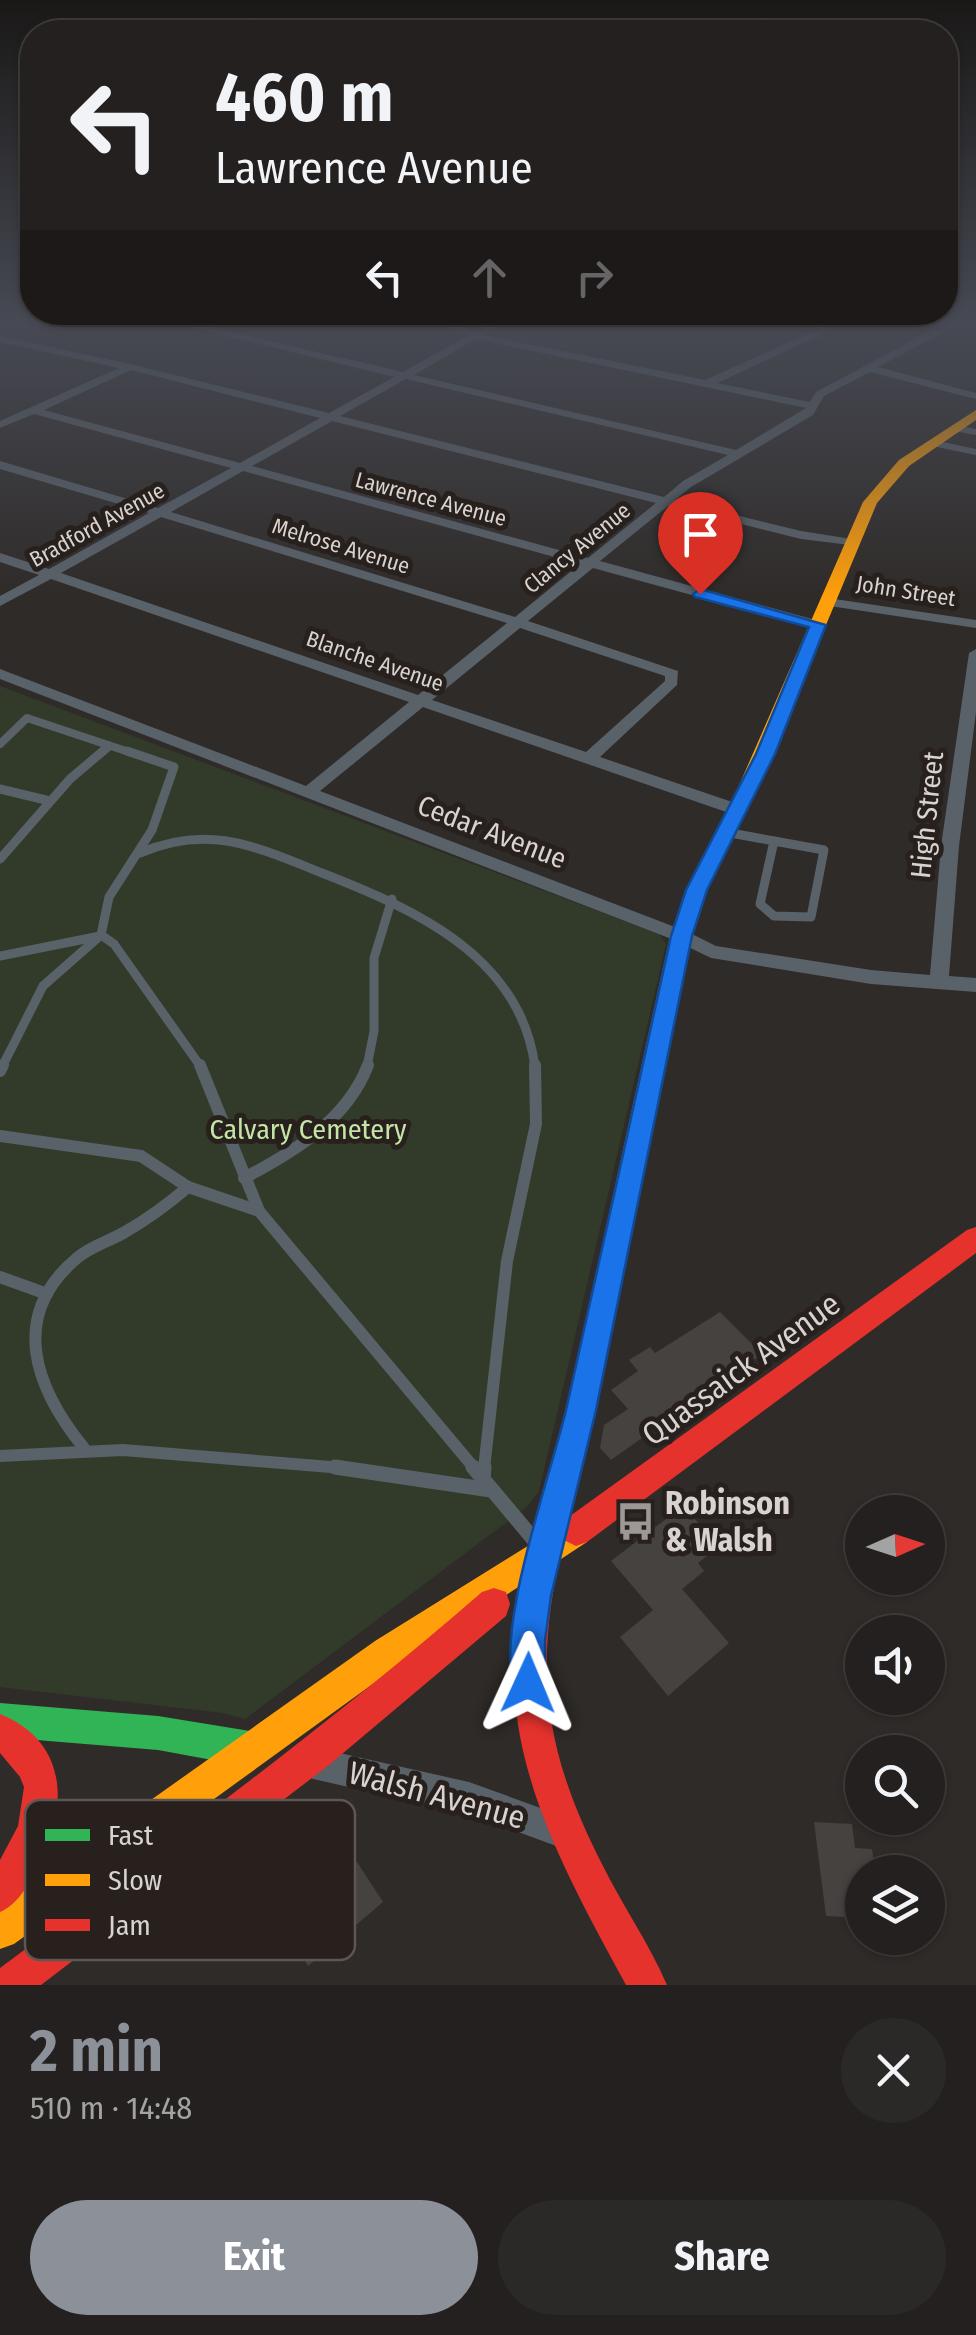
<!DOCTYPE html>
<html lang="en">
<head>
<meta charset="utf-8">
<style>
  body { margin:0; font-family:"Fira Sans Condensed",sans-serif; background:#2b2828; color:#f1f3f6; height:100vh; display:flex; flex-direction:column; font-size:38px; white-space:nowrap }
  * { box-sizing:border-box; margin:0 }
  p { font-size:32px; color:#a3a3a4 }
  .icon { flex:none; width:55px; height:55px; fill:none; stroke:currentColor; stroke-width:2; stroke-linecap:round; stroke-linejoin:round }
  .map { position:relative; height:1985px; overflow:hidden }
  .drawer { display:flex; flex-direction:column; background:#23201f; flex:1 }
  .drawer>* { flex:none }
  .hud { position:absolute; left:20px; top:20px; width:938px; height:305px; border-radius:40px; box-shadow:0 2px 8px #0004,0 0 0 2px #403e3d; background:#23201f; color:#f1f3f6; overflow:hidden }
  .needle { width:65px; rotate:87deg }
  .buttons { position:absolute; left:845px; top:1495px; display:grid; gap:20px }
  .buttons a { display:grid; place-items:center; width:100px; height:100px; border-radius:50%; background:#23201f; box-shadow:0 2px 8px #0004,0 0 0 2px #403e3d; font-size:50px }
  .pin { position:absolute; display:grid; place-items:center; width:85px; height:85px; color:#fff; margin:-102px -42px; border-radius:50% 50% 50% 0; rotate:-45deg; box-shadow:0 0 10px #0007 }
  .pin .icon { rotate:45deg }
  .me { position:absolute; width:110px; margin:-55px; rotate:1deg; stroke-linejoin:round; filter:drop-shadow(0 0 8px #0008) }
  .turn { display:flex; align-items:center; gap:35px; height:210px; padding:0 30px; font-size:45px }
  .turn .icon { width:130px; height:130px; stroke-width:2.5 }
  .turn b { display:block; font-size:70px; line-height:85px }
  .lanes { display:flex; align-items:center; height:95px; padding:0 30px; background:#0003; justify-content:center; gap:50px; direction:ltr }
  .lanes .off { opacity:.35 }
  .round { display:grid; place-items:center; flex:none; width:105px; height:105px; border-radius:52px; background:#2b2828 }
  .overview { display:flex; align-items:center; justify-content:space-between; height:170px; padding:0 30px }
  h1 { font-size:60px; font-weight:700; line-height:75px; color:#8c9099 }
  .cta { display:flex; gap:20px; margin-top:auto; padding:20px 30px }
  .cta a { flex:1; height:115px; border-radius:60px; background:#8c9099; color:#fff; font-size:40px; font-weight:700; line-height:115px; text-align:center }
  .cta a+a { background:#2b2828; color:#f1f3f6 }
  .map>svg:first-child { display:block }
  .green { fill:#323b2a }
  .building { fill:#454240 }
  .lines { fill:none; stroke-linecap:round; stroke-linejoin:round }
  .lane-far4 { stroke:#596169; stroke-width:6 }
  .lane-far3 { stroke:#596169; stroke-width:8 }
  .lane-far2 { stroke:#596169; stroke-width:9 }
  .lane-far1 { stroke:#596169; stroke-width:12 }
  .lane { stroke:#596169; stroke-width:15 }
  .street { fill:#596169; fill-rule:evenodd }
  .fast { fill:#30b455; fill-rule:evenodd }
  .slow { fill:#ff9f0a; fill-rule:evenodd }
  .jam { fill:#e5322d; fill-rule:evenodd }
  .route { fill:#1a73e8; stroke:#114b97; stroke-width:2.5 }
  .labels { text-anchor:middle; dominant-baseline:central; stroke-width:10; stroke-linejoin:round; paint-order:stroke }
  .far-street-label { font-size:22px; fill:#d8d3d0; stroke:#28201c }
  .street-label { font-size:28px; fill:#d8d3d0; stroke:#28201c }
  .park-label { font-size:28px; fill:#c3e5a7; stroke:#28201c }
  .near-street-label { font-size:32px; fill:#d8d3d0; stroke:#28201c }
  .near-poi-label { font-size:32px; font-weight:bold; fill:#d8d3d0; stroke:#28201c; text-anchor:start }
  .key { fill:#28201c; stroke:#5d5652; stroke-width:2.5 }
  .key-label { font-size:28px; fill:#d8d3d0 }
</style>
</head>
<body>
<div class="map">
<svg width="976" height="1985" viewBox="0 0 976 1985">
  <rect width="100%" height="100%" fill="#2f2b29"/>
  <!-- green -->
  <path class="green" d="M0 686 659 934 666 944 539 1491 528 1506 245 1719 223 1713 0 1687Z"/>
  <!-- building -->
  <g class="building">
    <path d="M720 1312 763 1355 732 1370 731 1376 719 1380 672 1416 675 1420 652 1437 649 1433 611 1460 600 1448 604 1425 628 1409 611 1390 638 1371 629 1360 650 1347 655 1353Z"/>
    <path d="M683 1506 719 1546 698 1563 704 1571 682 1589 729 1643 668 1696 620 1637 653 1610 611 1561Z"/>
    <path d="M814 1822 852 1824 855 1848 872 1849 875 1872H862V1918L826 1916Z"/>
    <path d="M357 1862 383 1902 308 1966 283 1924Z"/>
  </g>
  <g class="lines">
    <!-- lane-far4 -->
    <g class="lane-far4">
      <path d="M475 336 506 320"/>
      <path d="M955 428 976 432"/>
      <path d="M933 443 976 452"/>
    </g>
    <!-- lane-far3 -->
    <g class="lane-far3">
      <path d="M0 744 27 718 135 754"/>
      <path d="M100 754 110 746"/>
    </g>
    <!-- lane-far2 -->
    <g class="lane-far2">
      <path d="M127 751 174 767 152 830 109 897 101 935 114 944 201 1067"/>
      <path d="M0 789 50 801"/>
      <path d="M725 832 774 841"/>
      <path d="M774 841 824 850 811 917 774 916 760 904Z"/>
      <path d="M140 853C209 823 256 847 322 873 414 909 521 956 535 1067"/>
      <path d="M0 859 70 779 103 751"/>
      <path d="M0 956 100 936"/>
      <path d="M2 1067 43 986 101 935"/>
      <path d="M367 1067 374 1031V958L392 899"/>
    </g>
    <!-- lane-far1 -->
    <g class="lane-far1">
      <path d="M200 1065 259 1211"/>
      <path d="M0 1071 3 1065"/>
      <path d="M0 1136 141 1156 188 1187 259 1211 475 1469"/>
      <path d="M244 1178C294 1152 347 1120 368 1065"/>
      <path d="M0 1277 47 1294"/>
      <path d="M84 1448C35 1388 8 1316 77 1258 91 1246 110 1241 125 1232 148 1219 168 1204 188 1187"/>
      <path d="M0 1456 123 1450 355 1469"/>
      <path d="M484 1469 507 1261 536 1124 535 1065"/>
    </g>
    <!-- lane -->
    <g class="lane">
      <path d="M335 1467 491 1490"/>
      <path d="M473 1467 535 1541"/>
      <path d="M483 1480 484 1467"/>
    </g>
    <!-- street -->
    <g class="street">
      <path d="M162 320H178L403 372 467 336 438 320H450L478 334 705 380 823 327 827 332 717 383 810 402 816 392 932 330H940V334L878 367 976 393V399L870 372 824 396 813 415 691 487 675 500 801 531 858 540V546L801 539 668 506 600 561 823 622V628H813L593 568 528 621 678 671 677 685 600 757 741 805 744 809 741 813H729L423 707 320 791 688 932 716 946 871 970 930 975 941 846 969 653 976 649V712L959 846 949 976 976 978V992L871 984 711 958 674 940 0 679V669L306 786 409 702 51 579 0 606V596L39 575 0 562V553L49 569 149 513 0 469V461L158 508 231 468 34 414 0 428V421L119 368 0 342V336L130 364 329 413 394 377ZM476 339 806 408 736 450 414 375ZM131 370 320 418 240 463 44 410ZM406 379 728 455 683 481 664 497 340 416ZM332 421 656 503 588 558 252 466ZM243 471 580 564 515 617 171 512ZM161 517 507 623 418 695 61 573ZM520 628 665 676V681L586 752 432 700Z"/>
      <path d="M828 598 976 620V628L823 605 821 602Z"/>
      <path d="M313 1747 469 1782 571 1819 575 1831 571 1843 559 1847 469 1814 313 1779 302 1774 297 1763 302 1752Z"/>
    </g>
    <!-- fast -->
    <g class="fast">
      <path d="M747 784 757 790 706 890 692 936 596 1410 572 1511 567 1521 556 1526 545 1521 540 1511 566 1410 670 936 686 890 737 790Z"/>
      <path d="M0 1703 158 1716 250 1731 262 1737 268 1749 262 1761 250 1767 158 1750 0 1737Z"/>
    </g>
    <!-- slow -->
    <g class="slow">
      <path d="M976 410V420L909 466 877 503 757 790 754 794H740L737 790 863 502 899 460Z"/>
      <path d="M576 1516 587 1520 592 1531 587 1542 399 1665 14 1944 0 1949V1907L375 1641Z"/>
    </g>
    <!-- jam -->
    <g class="jam">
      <path d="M976 1227V1253L587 1542 576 1546 564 1540C533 1665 543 1749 602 1864 622 1905 649 1943 667 1985H626C550 1845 485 1730 526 1566 531 1544 536 1521 545 1501L556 1496 567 1501 570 1516 967 1230Z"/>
      <path d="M494 1588 506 1592 510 1604 506 1616 329 1765 41 1985H0V1968C164 1846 328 1726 482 1592Z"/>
      <path d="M0 1714C72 1743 68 1814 35 1872 25 1889 18 1904 0 1912V1860L18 1826 24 1787 20 1777 0 1753Z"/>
    </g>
  </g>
  <!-- sky -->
  <linearGradient id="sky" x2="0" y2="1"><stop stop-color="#1a1817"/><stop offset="0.54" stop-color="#474a54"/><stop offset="1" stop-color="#474a54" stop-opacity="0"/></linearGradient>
  <rect width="976" height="597" fill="url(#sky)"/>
  <!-- route -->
  <path class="route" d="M700 589 826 625 775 754 707 890 692 936 596 1410 551 1596 545 1640V1683L540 1695 528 1700 516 1695C491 1635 552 1473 567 1406 603 1249 636 1093 671 936L686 890 756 754 809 627 695 597 693 594Z"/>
  <!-- icons -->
  <defs>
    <symbol id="bus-bare" viewBox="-9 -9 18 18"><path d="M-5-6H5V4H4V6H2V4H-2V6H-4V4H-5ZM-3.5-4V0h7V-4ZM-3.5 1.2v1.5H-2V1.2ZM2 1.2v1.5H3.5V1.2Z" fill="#9d9896" stroke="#28201c" stroke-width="2.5" paint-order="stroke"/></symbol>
  </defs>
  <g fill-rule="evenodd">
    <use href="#bus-bare" x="608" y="1494" width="55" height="55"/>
  </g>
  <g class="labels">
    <!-- far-street labels -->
    <g class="far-street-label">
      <text transform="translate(431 499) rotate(15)">Lawrence Avenue</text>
      <text transform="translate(97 525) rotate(-29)">Bradford Avenue</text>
      <text transform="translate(341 546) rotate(17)">Melrose Avenue</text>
      <text transform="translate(577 548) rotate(-39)">Clancy Avenue</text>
      <text transform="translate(906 591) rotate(9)">John Street</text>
      <text transform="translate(375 661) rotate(19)">Blanche Avenue</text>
    </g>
    <!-- street labels -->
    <g class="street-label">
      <text transform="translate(927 815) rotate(-84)">High Street</text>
      <text transform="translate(492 832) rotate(21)">Cedar Avenue</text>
    </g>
    <!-- park labels -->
    <g class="park-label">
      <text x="308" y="1129">Calvary Cemetery</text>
    </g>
    <!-- near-street labels -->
    <g class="near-street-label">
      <text transform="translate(741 1369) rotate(-36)">Quassaick Avenue</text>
      <text transform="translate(437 1795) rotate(15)">Walsh Avenue</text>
    </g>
    <!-- near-poi labels -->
    <g class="near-poi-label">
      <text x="665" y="1503">Robinson<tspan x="665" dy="37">&amp; Walsh</tspan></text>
    </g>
  </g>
  <!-- legend -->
  <rect x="25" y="1800" width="330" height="160" rx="15" class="key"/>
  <rect x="45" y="1829" width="45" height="12" fill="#30b455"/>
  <rect x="45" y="1874" width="45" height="12" fill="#ff9f0a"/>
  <rect x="45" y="1919" width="45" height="12" fill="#e5322d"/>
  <g class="key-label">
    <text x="108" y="1845">Fast</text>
    <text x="108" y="1890">Slow</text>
    <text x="108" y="1935">Jam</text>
  </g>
</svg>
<div class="buttons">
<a><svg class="needle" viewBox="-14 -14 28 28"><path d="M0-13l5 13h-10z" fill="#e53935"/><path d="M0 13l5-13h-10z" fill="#a3a3a4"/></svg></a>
<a><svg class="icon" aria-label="sound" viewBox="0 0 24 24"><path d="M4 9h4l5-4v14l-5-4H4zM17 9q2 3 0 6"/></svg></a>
<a><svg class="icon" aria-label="search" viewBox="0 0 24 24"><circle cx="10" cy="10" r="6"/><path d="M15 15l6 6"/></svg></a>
<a><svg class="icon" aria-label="layers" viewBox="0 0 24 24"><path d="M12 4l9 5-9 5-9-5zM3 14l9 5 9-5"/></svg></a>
</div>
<div class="pin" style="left:700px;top:594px;background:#d93025"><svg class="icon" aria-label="arrive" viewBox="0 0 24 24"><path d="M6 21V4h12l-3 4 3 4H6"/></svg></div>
<svg class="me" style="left:528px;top:1683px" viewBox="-20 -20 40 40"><path d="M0-17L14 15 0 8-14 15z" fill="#1a73e8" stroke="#fff" stroke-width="4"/></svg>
<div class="hud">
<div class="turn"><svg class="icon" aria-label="left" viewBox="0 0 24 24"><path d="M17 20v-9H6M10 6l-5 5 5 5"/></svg><div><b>460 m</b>Lawrence Avenue</div></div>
<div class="lanes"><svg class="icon" aria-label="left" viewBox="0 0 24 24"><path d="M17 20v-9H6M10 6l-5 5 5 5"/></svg><svg class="icon off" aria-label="ahead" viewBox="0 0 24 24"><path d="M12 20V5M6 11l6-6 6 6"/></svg><svg class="icon off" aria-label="right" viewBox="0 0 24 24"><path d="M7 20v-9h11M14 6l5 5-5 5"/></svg></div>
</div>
</div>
<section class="drawer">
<div class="overview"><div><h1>2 min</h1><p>510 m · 14:48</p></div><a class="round"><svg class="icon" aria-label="close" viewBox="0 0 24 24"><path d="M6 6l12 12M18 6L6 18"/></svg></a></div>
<div class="cta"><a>Exit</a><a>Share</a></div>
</section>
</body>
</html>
